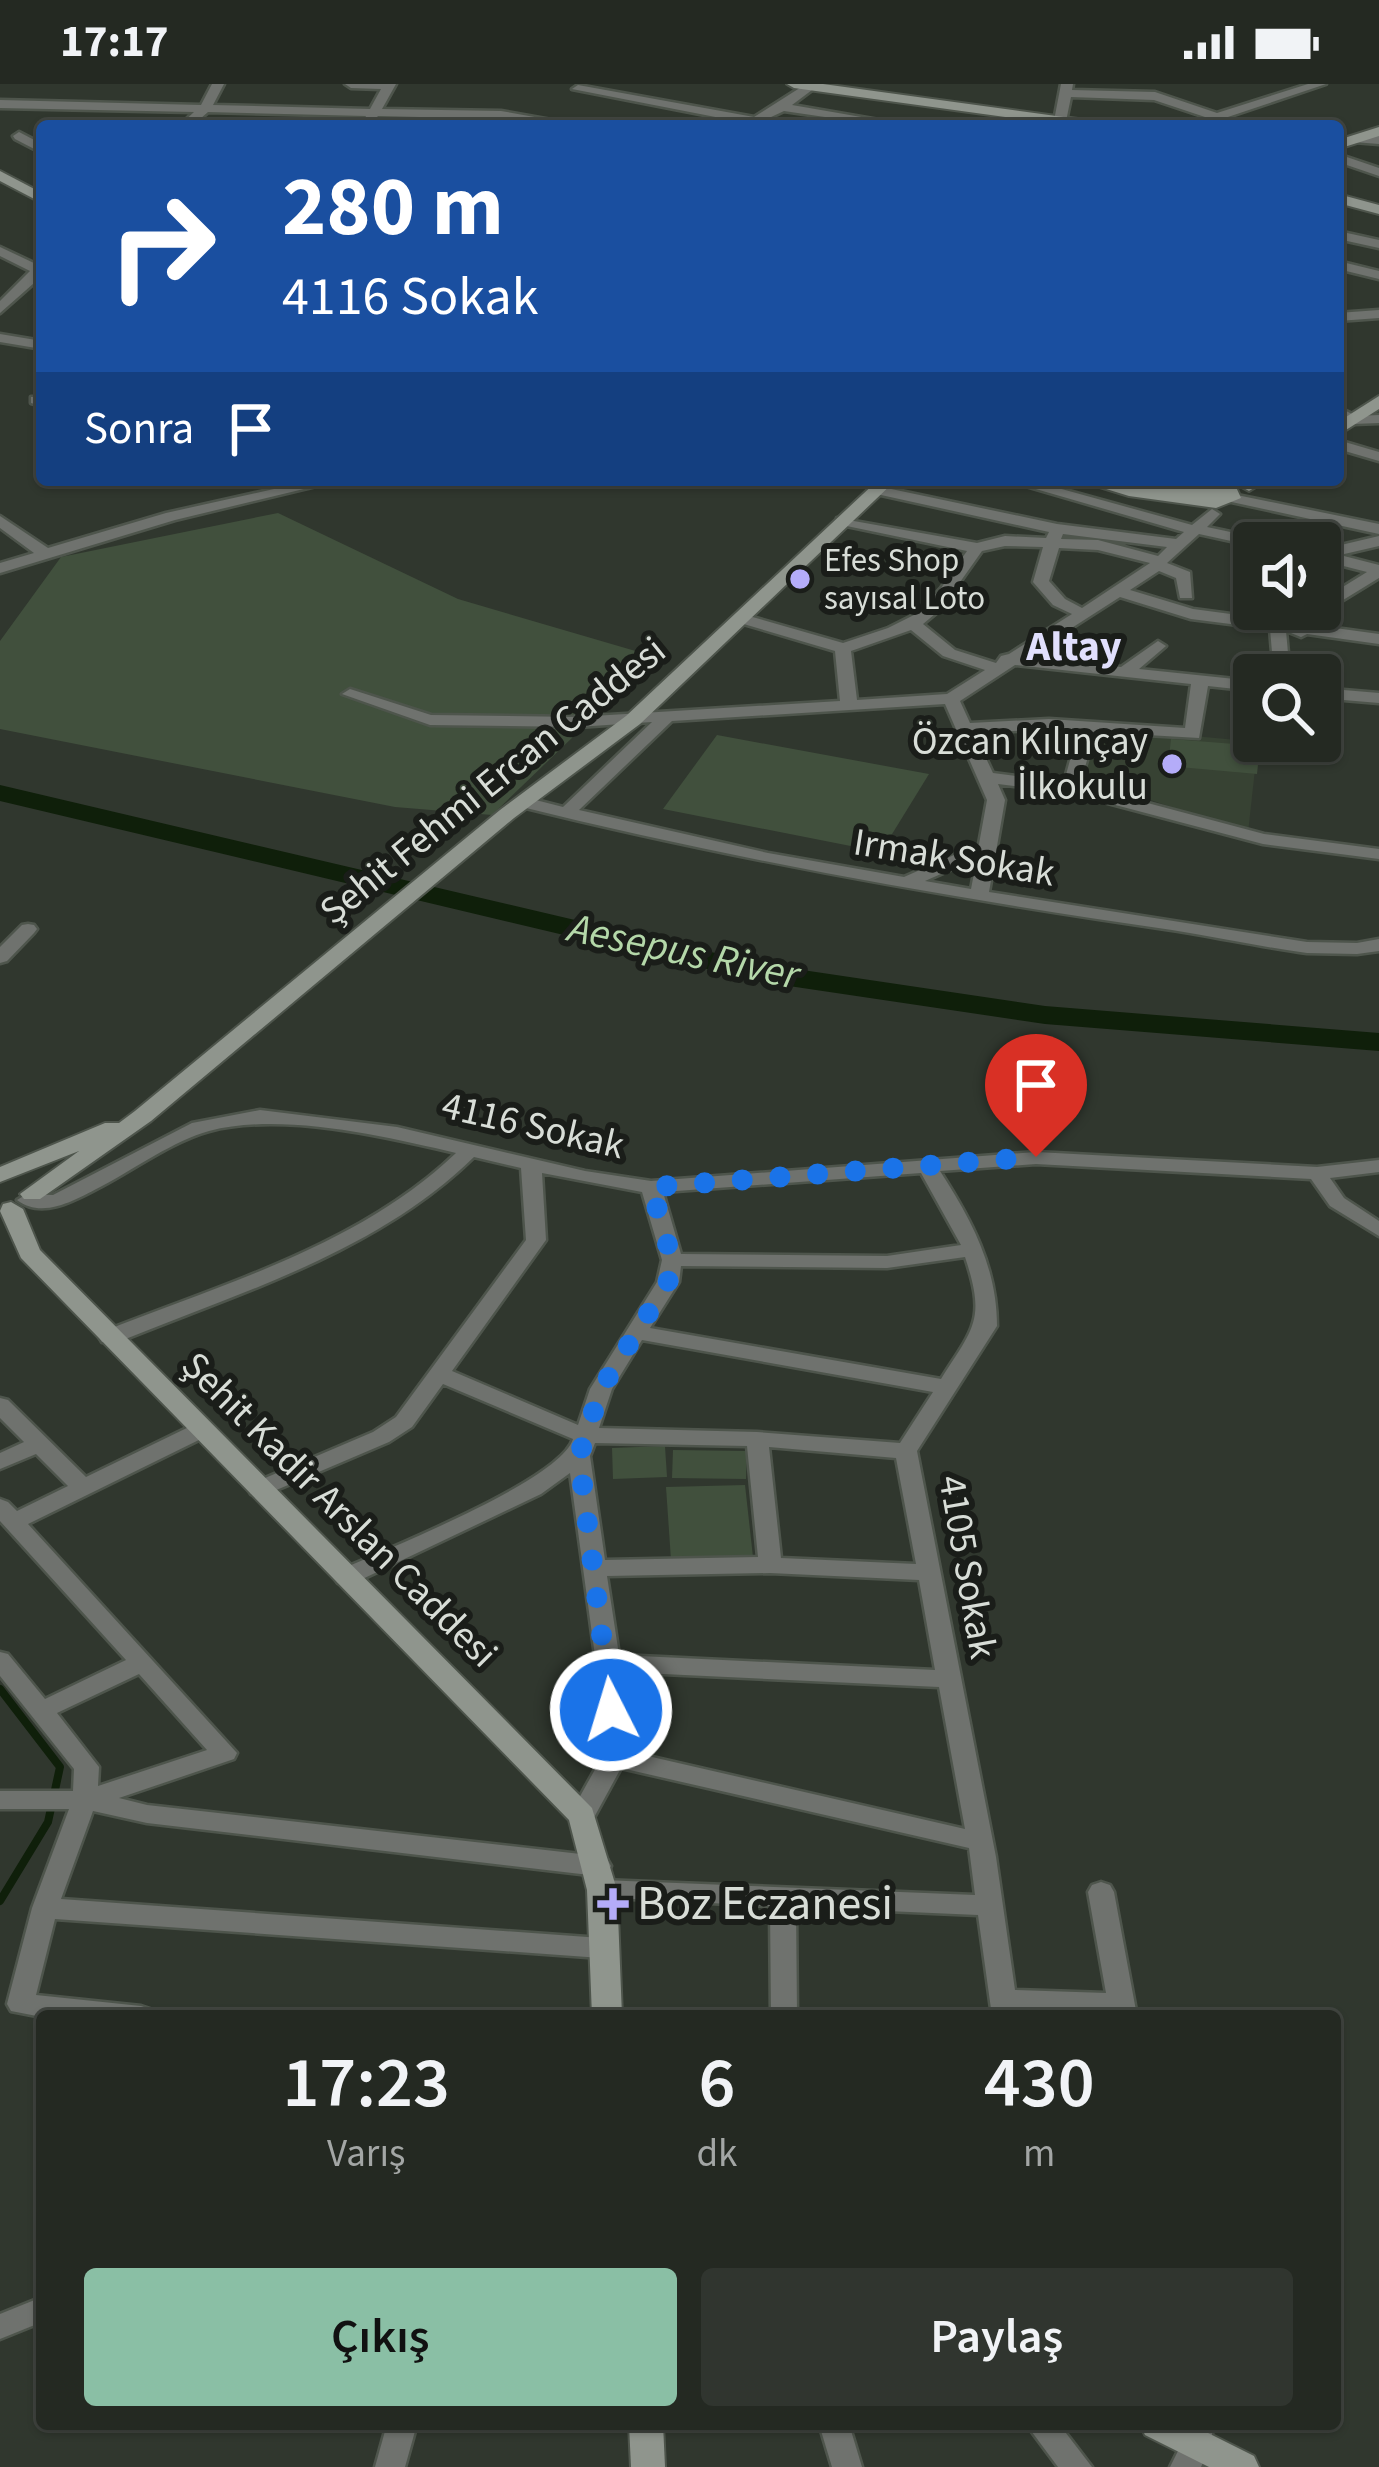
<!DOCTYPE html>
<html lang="tr">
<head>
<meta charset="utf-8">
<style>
  body { margin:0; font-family:"Source Sans 3",sans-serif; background:#30352f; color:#f1f3f6; height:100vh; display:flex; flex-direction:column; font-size:45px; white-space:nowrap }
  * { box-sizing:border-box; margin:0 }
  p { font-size:39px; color:#a3a6a5 }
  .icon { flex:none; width:66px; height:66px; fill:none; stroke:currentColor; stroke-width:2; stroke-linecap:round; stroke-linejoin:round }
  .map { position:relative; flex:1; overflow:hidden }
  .side { position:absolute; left:36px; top:1926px; width:1305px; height:420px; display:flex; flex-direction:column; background:#242922; border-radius:12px; box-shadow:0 3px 9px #0004,0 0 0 3px #414540 }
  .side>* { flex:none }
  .hud { position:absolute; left:36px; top:36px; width:1308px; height:366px; border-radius:12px; box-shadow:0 3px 9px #0004,0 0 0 3px #414540; background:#1a4fa0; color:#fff; overflow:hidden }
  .controls { position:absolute; left:1233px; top:438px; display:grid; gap:24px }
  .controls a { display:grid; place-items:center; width:108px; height:108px; border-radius:12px; background:#242922; box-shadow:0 3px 9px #0004,0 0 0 3px #414540; font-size:60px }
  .pin { position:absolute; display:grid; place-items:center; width:102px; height:102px; color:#fff; margin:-123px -51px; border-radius:50% 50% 50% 0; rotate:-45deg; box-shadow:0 0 12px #0007 }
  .pin .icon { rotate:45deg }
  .me { position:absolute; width:132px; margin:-66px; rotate:355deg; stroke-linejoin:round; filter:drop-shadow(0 0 9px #0008) }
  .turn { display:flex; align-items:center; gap:42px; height:252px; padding:0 48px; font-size:54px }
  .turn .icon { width:156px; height:156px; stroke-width:2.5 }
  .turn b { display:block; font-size:84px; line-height:102px }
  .then { display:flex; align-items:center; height:114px; padding:0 48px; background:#0003; gap:24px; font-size:45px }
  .eta { display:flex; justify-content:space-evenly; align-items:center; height:204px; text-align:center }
  .eta b { font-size:72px; font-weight:600; line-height:84px }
  .cta { display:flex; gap:24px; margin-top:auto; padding:24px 48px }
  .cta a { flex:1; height:138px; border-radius:12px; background:#8abfa5; color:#111; font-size:48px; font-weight:600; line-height:138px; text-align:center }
  .cta a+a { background:#30352f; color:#f1f3f6 }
  .status { display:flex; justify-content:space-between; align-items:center; height:84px; padding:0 60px; background:#242922; direction:ltr }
  .status svg { height:33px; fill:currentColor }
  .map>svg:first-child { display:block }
  .built { fill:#374233 }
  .green { fill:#41503d }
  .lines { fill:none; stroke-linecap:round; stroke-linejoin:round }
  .stream { stroke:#0f1f0a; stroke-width:8 }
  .river { fill:#0f1f0a; fill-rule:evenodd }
  .street-casing { stroke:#4e554c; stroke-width:5 }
  .secondary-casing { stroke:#4e554c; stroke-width:4 }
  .street { fill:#6f726e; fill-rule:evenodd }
  .secondary { fill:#8f958d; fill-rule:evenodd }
  .route { stroke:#1a73e8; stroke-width:21; stroke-dasharray:0 37.8 }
  .poi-dot { fill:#b4acf9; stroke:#1a1d19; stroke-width:4.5 }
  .labels { text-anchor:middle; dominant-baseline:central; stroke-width:12; stroke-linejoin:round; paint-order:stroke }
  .far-poi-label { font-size:33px; fill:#d8ddd7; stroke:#1a1d19; text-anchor:start }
  .poi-label { font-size:39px; fill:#d8ddd7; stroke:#1a1d19; text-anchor:end }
  .street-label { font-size:39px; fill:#d8ddd7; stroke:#1a1d19 }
  .far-district-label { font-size:42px; font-weight:bold; fill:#e1dffd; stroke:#1a1d19 }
  .water-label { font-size:42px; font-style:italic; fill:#b4d8a9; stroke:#1a1d19 }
  .near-poi-label { font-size:48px; fill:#d8ddd7; stroke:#1a1d19; text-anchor:start }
</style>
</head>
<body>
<div class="status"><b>17:17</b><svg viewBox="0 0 49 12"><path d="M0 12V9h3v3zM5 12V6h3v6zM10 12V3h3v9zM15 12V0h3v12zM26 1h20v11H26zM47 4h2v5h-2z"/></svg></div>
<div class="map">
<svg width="1379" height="2383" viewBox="0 0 1379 2383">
  <rect width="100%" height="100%" fill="#30372e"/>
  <!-- built -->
  <path class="built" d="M1098 643 1258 658 1248 749 1127 708 1081 702Z"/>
  <!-- green -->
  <g class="green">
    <path d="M278 429 458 515 656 573 492 731 395 723 0 645V557L61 473Z"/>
    <path d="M717 651 929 690 881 768 663 725Z"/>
    <path d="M1171 655 1260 662 1257 690 1168 682Z"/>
    <path d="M665 1362 667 1393 613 1395 612 1364Z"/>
    <path d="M673 1366 747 1367 746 1395 672 1394Z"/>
    <path d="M745 1401 753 1473 671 1476 666 1403Z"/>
  </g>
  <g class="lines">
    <!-- stream -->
    <path class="stream" d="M0 1605 60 1683 48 1738 0 1817"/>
    <!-- river -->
    <path class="river" d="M0 701 762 880 1045 922 1379 949V967L1045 940 762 898 0 717Z"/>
    <defs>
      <g id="street">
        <path d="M212 0H224L213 21 370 25 381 5 351 4 345 0H396L382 25 501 27 585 42H553L501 35 378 32 370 40 364 36 366 32 208 28 192 42H179L194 28 0 24V16L201 21Z"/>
        <path d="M806 0H820L792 21 896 39 886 42 784 27 752 42H738L741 38 572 5 578 1 754 33Z"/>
        <path d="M1061 0H1073L1072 6 1155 8 1217 29 1308 0H1326L1201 42H1183L1205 33 1154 16 1071 13 1065 42H1053Z"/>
        <path d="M19 48 42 60V69L15 55 13 52Z"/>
        <path d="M1358 51 1379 52V60L1354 58V52Z"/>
        <path d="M1338 70 1379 84V92L1338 78Z"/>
        <path d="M1338 147 1379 156V164L1338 155Z"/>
        <path d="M0 163 36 180 42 178V192L0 229V217L30 187 0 172Z"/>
        <path d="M1338 177 1379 187V195L1338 185Z"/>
        <path d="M1379 226V234L1338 237V229Z"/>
        <path d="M0 250 42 257V265L0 258Z"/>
        <path d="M31 313H42V322L31 319Z"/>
        <path d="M1338 323 1356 332 1379 331V339L1353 340 1338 333Z"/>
        <path d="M1338 356 1379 368V377L1338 365Z"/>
        <path d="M314 396H341L175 436 0 489V479L34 469 0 444V432L48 464 166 429Z"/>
        <path d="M1005 396H1029L1192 441 1212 425 1220 430 1207 443 1268 456 1271 459H1254V462L1199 450 1167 479 1190 488 1192 514H1180L1176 494 1159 487 1130 506 1193 525 1298 539 1309 525H1320V517L1367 488 1320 476V466L1379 452V462L1340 471 1379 481V494L1330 524 1313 541 1379 550V560L1307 550 1301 553 1286 547 1290 591H1274L1270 545 1191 535 1120 513 1028 572 1121 583 1158 557 1166 562 1139 585 1254 597V607L1208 602 1199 654 1095 648 1080 701 1264 750 1379 765V775L1263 760 1070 709 998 700 1005 716 989 808 1307 858 1357 859 1379 855V867L1357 870 1307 869C1262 863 1217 853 1172 846 951 814 735 776 518 722L515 718 524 713 563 723 652 638 577 643 430 641 342 610 350 605 431 631 577 633 840 617 835 567 737 538V532H749L843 559 888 544 918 529 941 504 967 467 837 440V434L977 459 1005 452 1046 454 1049 448 872 409V403L877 402 1057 440 1176 455 1184 448ZM1063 450 1167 463 1158 472 1098 456 1061 455ZM1005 462 1043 463 1033 498 1053 521 1072 530 1009 570 1001 572 996 579 955 566 923 540 941 525 982 467ZM1059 464 1098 466 1150 479 1082 524 1065 515 1049 497ZM911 546 943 572 985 586 947 610 857 616 851 567ZM1015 581 1191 600 1185 644 1049 635 970 639 960 617ZM945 620 987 716 979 760 904 793 768 769 579 726 672 637ZM1049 645 1078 647 1064 698 993 689 974 649ZM977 774 971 805 925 797Z"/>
        <path d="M1232 410 1379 440V450L1227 417 1225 414Z"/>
        <path d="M1320 604 1379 609V619L1320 614Z"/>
        <path d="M28 840 34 841 37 845 34 849 7 877 0 879V863L22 841Z"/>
        <path d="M260 1026 397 1043 585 1087 651 1097 1036 1068 1317 1083 1379 1076V1088L1330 1094 1344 1114 1379 1137V1152L1330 1122 1311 1095 1036 1080 940 1087C971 1135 997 1183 997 1242L917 1367 996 1773 1015 1906 1106 1909 1088 1808 1092 1801 1101 1798 1110 1801 1114 1808 1137 1932 1018 1927V1932H992L978 1831 796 1823 797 1932H771L770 1822 593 1813 589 1806 593 1799 602 1796 975 1811 969 1764 621 1684 591 1739 582 1741 573 1739 569 1732 602 1673 596 1579 570 1389 541 1410 354 1499H338L334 1493 338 1487C384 1466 560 1397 573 1355L443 1300 412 1343 389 1358 267 1410H251L248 1405 251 1400 373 1348 396 1333 526 1156 521 1084 474 1073C377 1168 241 1208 118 1258H102L99 1253 102 1248C223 1200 360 1161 456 1069 384 1052 281 1028 209 1047 175 1056 134 1085 102 1102 77 1115 43 1136 17 1116L27 1110 53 1111 192 1039ZM542 1089 642 1108 662 1176 657 1198 590 1305 578 1341 452 1287 546 1156ZM921 1089 961 1161 887 1172 681 1170 663 1108ZM965 1173C986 1236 974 1243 941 1295L650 1244 679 1198 681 1182 887 1184ZM642 1256 933 1308 900 1359 757 1348 599 1344 612 1305ZM595 1359 747 1362 758 1473 605 1476 590 1372ZM769 1363 896 1374 916 1480 781 1474ZM770 1489 919 1496 935 1586 619 1571 607 1492ZM621 1588 939 1603 965 1745 626 1667Z"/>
        <path d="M0 1314 8 1316 86 1393 193 1341 201 1339 212 1346 209 1351 28 1440 237 1669 234 1675 119 1714 147 1721 598 1772 607 1775 611 1782 607 1789 598 1792 147 1739 93 1727 61 1815 601 1854 610 1857 614 1864 610 1871 601 1874 55 1835 36 1911 141 1922 150 1925 154 1932 42 1933 11 1927 7 1920 32 1824 69 1725H0V1707H73L74 1685 0 1592V1568L8 1570 45 1615 126 1576 0 1437V1415L8 1418 17 1427 68 1402 36 1370 0 1385V1369L24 1358 0 1334ZM139 1590 207 1666 98 1702 99 1683 57 1629Z"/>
        <path d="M42 2213V2238L0 2255V2230Z"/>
        <path d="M387 2340H417L405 2383H375Z"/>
        <path d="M819 2340H849L862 2383H832Z"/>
        <path d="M1026 2340H1059L1092 2383H1058Z"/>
        <path d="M1183 2340H1213L1211 2362 1201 2383H1170L1181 2361Z"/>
      </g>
      <g id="secondary">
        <path d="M787 0H823L1100 38 1107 42H1070L794 4Z"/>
        <path d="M1379 43V52L1338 65V56Z"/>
        <path d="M0 87 42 109V119L0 97Z"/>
        <path d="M1338 110 1379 121V130L1338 119Z"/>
        <path d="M1379 312V325L1338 351V338Z"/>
        <path d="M878 396H896L640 640 514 734 151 1037 40 1115H24L20 1110 79 1067 0 1098V1083L105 1039H119L135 1027 500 726 626 632Z"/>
        <path d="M1077 396C1097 396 1116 402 1136 402 1170 402 1203 396 1236 403L1241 414 1216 424 1129 412Z"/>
        <path d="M1247 396H1267L1249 407 1240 402Z"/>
        <path d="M11 1118 23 1125 40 1166 592 1724 617 1806 622 1932H592L587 1806 569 1736 21 1174 0 1127 3 1120Z"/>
        <path d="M629 2340H663L665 2383H631Z"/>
        <path d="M1140 2340H1190L1254 2372 1259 2383H1209L1145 2351Z"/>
      </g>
    </defs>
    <!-- street casing -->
    <use href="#street" class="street-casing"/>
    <!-- secondary casing -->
    <use href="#secondary" class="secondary-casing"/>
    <!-- street -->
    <use href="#street" class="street"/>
    <!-- secondary -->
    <use href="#secondary" class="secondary"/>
  </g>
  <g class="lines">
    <!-- route -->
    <path class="route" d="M611 1626 579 1372 601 1305 668 1198 672 1176 651 1103 1036 1073"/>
  </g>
  <!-- markers -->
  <g class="poi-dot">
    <circle cx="800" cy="495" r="12"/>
    <circle cx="1172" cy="680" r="12"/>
    <path d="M607 1802h12v12h12v12h-12v12h-12v-12h-12v-12h12z"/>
  </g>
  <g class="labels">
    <!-- far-poi labels -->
    <g class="far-poi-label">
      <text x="824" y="476">Efes Shop<tspan x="824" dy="38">sayısal Loto</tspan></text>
    </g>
    <!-- poi labels -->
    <g class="poi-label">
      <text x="1148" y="658">Özcan Kılınçay<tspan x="1148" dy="45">İlkokulu</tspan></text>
    </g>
    <!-- street labels -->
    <g class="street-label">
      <text transform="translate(493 697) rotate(-39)">Şehit Fehmi Ercan Caddesi</text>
      <text transform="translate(954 774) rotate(9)">Irmak Sokak</text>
      <text transform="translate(533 1042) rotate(13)">4116 Sokak</text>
      <text transform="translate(339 1426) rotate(45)">Şehit Kadir Arslan Caddesi</text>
      <text transform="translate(967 1483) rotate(80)">4105 Sokak</text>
    </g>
    <!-- far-district labels -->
    <g class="far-district-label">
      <text x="1074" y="563">Altay</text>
    </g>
    <!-- water labels -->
    <g class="water-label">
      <text transform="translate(684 868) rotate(12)">Aesepus River</text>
    </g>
    <!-- near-poi labels -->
    <g class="near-poi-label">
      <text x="637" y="1820">Boz Eczanesi</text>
    </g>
  </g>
</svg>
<div class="controls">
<a><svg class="icon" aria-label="sound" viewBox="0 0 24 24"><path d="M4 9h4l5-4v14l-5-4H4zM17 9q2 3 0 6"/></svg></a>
<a><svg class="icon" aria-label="search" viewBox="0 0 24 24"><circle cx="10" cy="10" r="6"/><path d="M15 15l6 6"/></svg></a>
</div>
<div class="pin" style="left:1036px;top:1073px;background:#d93025"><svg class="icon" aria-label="arrive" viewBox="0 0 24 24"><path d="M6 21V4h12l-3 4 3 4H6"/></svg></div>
<svg class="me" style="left:611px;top:1626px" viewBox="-20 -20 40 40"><circle r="17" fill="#1a73e8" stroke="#fff" stroke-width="3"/><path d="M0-11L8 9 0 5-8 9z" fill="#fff"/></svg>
<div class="hud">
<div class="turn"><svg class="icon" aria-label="right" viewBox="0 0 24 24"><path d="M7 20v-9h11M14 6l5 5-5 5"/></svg><div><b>280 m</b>4116 Sokak</div></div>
<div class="then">Sonra<svg class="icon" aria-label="arrive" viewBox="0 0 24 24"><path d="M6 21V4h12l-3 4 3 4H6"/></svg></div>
</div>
<section class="side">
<div class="eta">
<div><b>17:23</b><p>Varış</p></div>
<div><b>6</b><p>dk</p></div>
<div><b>430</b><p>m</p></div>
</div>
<div class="cta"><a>Çıkış</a><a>Paylaş</a></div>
</section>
</div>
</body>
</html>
